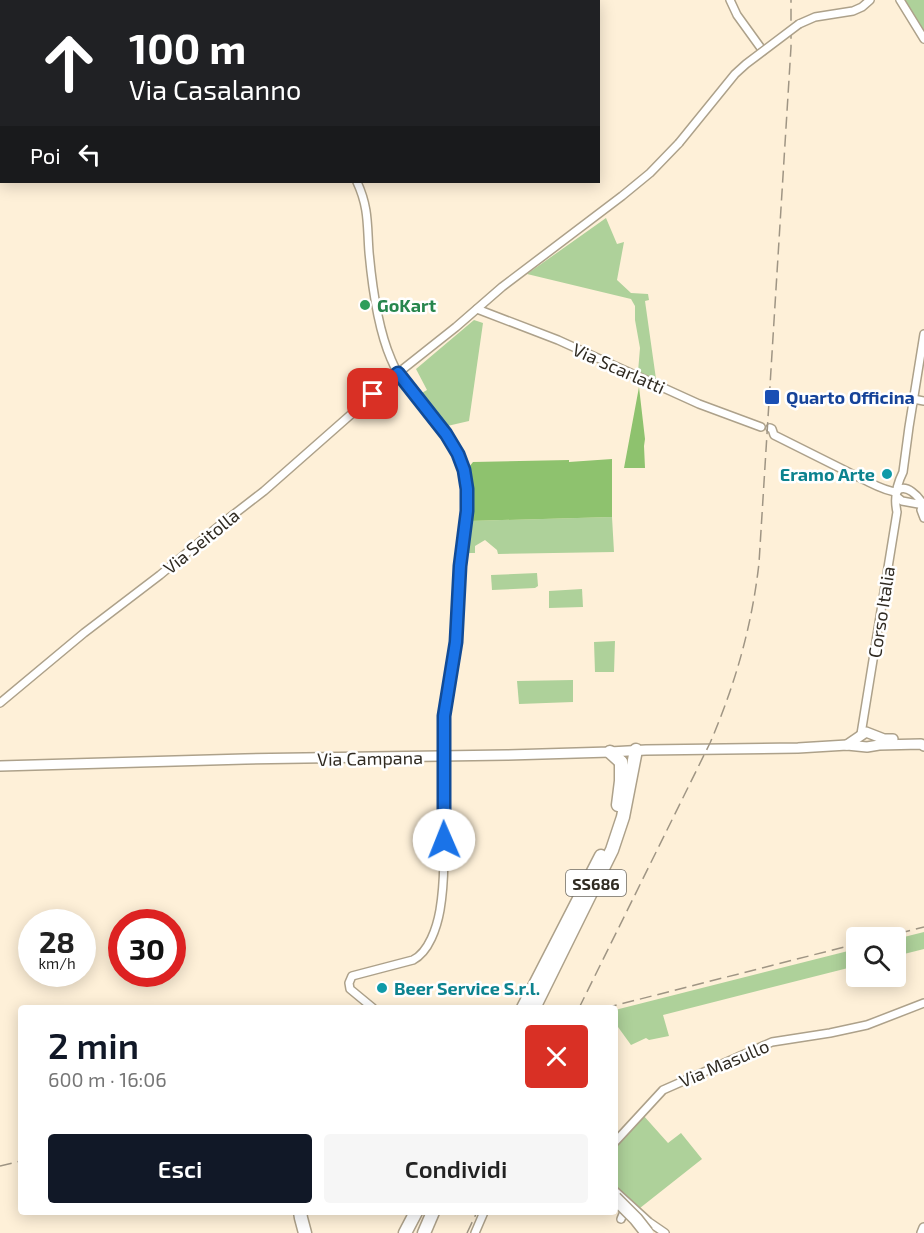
<!DOCTYPE html>
<html lang="it">
<head>
<meta charset="utf-8">
<style>
  body { margin:0; font-family:"Exo 2",sans-serif; background:#f6f6f6; color:#222; height:100vh; display:flex; flex-direction:column; font-size:22px; white-space:nowrap }
  * { box-sizing:border-box; margin:0 }
  p { font-size:20px; color:#767676 }
  .icon { flex:none; width:33px; height:33px; fill:none; stroke:currentColor; stroke-width:2; stroke-linecap:round; stroke-linejoin:round }
  .map { position:relative; flex:1; overflow:hidden }
  .side { position:absolute; left:18px; top:1005px; width:600px; height:210px; display:flex; flex-direction:column; background:#fff; border-radius:6px; box-shadow:0 3px 15px #0003 }
  .side>* { flex:none }
  .top-card { position:absolute; left:0px; top:0px; width:600px; height:183px; box-shadow:0 3px 15px #0003; background:#202124; color:#fff; overflow:hidden }
  .buttons { position:absolute; left:846px; top:927px; display:grid; gap:12px }
  .buttons a { display:grid; place-items:center; width:60px; height:60px; border-radius:6px; background:#fff; box-shadow:0 3px 15px #0003; font-size:30px }
  .speed { position:absolute; left:18px; top:909px; display:flex; gap:12px; font-size:30px; font-weight:700; text-align:center }
  .speed>* { display:grid; place-content:center; width:78px; height:78px; border-radius:50%; background:#fff; box-shadow:0 3px 15px #0003; line-height:1 }
  .speed small { font-size:15px; font-weight:400 }
  .speed .limit { border:9px solid #d22; background:#fff; color:#111 }
  .pin { position:absolute; display:grid; place-items:center; width:51px; height:51px; color:#fff; margin:-26px; border-radius:12px; box-shadow:0 3px 9px #0006 }
  .me { position:absolute; width:66px; margin:-33px; rotate:359deg; stroke-linejoin:round; filter:drop-shadow(0 0 4px #0008) }
  .turn { display:flex; align-items:center; gap:21px; height:126px; padding:0 30px; font-size:27px }
  .turn .icon { width:78px; height:78px; stroke-width:2.5 }
  .turn b { display:block; font-size:42px; line-height:51px }
  .then { display:flex; align-items:center; height:57px; padding:0 30px; background:#0003; gap:12px; font-size:22px }
  .round { display:grid; place-items:center; flex:none; width:63px; height:63px; border-radius:6px; background:#f6f6f6 }
  .summary { display:flex; align-items:center; justify-content:space-between; height:102px; padding:0 30px }
  h1 { font-size:36px; font-weight:600; line-height:45px; color:#111827 }
  .cta { display:flex; gap:12px; margin-top:auto; padding:12px 30px }
  .cta a { flex:1; height:69px; border-radius:6px; background:#111827; color:#fff; font-size:24px; font-weight:600; line-height:69px; text-align:center }
  .cta a+a { background:#f6f6f6; color:#222 }
  .map>svg:first-child { display:block }
  .green { fill:#aed19a }
  .forest { fill:#8ec26e }
  .lines { fill:none; stroke-linecap:round; stroke-linejoin:round }
  .street-casing { stroke:#ada18a; stroke-width:10 }
  .secondary-casing { stroke:#ada18a; stroke-width:12 }
  .highway-casing { stroke:#ada18a; stroke-width:15 }
  .street { stroke:#fff; stroke-width:7 }
  .secondary { stroke:#fff; stroke-width:9 }
  .highway { stroke:#fff; stroke-width:12 }
  .rail { stroke:#9f9584; stroke-width:1.5; stroke-dasharray:12 6; stroke-linecap:butt }
  .street-bridge-casing { stroke:#ada18a; stroke-width:10; stroke-linecap:butt }
  .highway-bridge-casing { stroke:#ada18a; stroke-width:15; stroke-linecap:butt }
  .street-bridge { stroke:#fff; stroke-width:7 }
  .highway-bridge { stroke:#fff; stroke-width:12 }
  .route-casing { stroke:#114b97; stroke-width:15 }
  .route { stroke:#1a73e8; stroke-width:10 }
  .leisure-dot { fill:#2e9e5b; stroke:#fff; stroke-width:2 }
  .transit-dot { fill:#1a4fb4; stroke:#fff; stroke-width:2 }
  .culture-dot { fill:#0f9aa8; stroke:#fff; stroke-width:2 }
  .labels { text-anchor:middle; dominant-baseline:central; stroke-width:5; stroke-linejoin:round; paint-order:stroke }
  .shield { fill:#fff; stroke:#6e6b64; stroke-width:1.5 }
  .shield-label { font-size:16px; font-weight:bold; fill:#302b22 }
  .leisure-label { font-size:18px; font-weight:bold; fill:#27864d; stroke:#fff; text-anchor:start }
  .street-label { font-size:18px; fill:#302b22; stroke:#fff }
  .transit-label { font-size:18px; font-weight:bold; fill:#164399; stroke:#fff; text-anchor:start }
  .culture-label { font-size:18px; font-weight:bold; fill:#0d838f; stroke:#fff; text-anchor:end }
</style>
</head>
<body>
<div class="map">
<svg width="924" height="1233" viewBox="0 0 924 1233">
  <rect width="100%" height="100%" fill="#fef0d8"/>
  <!-- green -->
  <g class="green">
    <path d="M903 0H924V35Z"/>
    <path d="M606 218 617 244 624 242 617 280 631 293 648 294 649 300 645 301 656 379 658 383 638 372 640 348 635 320V306L631 299 527 274Z"/>
    <path d="M474 320 483 323 469 421 443 427 418 395 427 390 416 369Z"/>
    <path d="M612 517 614 552 498 554 497 550 485 540 475 546V553H469L466 551 470 521Z"/>
    <path d="M537 573 538 586 535 588 492 590 491 575Z"/>
    <path d="M582 589 583 607 549 608V591Z"/>
    <path d="M615 641 614 672H595L594 642Z"/>
    <path d="M573 680V702L519 704 517 681Z"/>
    <path d="M924 932V949L896 956V939Z"/>
    <path d="M856 949V966L663 1015 669 1036 649 1040 646 1038 631 1045 618 1027 615 1028V1010Z"/>
    <path d="M643 1115 668 1143 681 1133 702 1159 640 1208 615 1187V1146Z"/>
  </g>
  <!-- forest -->
  <g class="forest">
    <path d="M639 387 645 439 644 446 645 468H624Z"/>
    <path d="M612 459V517L470 521 472 491 469 467 473 462 569 460V462Z"/>
  </g>
  <g class="lines">
    <defs>
      <g id="street">
        <path d="M276 0V2"/>
        <path d="M730 0 737 15 763 51"/>
        <path d="M900 0 924 39"/>
        <path d="M799 24 815 17 853 11 862 7 870 0"/>
        <path d="M357 182C369 208 367 225 369 252 372 285 378 329 391 359 407 399 456 429 465 472 471 504 463 535 460 567 457 592 459 618 456 644 453 668 445 691 444 715 442 750 443 785 443 820 444 850 445 880 440 910 437 927 429 952 413 960L352 976 349 983 350 989 373 1008"/>
        <path d="M477 309 558 340 699 404 761 427"/>
        <path d="M913 399 924 401"/>
        <path d="M770 428 772 429 774 435C802 449 830 463 858 477 870 482 883 491 897 492"/>
        <path d="M898 490C907 484 918 496 923 504"/>
        <path d="M897 497 902 501 924 505"/>
        <path d="M923 504 921 510 924 518"/>
        <path d="M0 703 84 633 160 575 220 525 264 491 398 373 456 327 502 287 622 196 650 173 679 143"/>
        <path d="M861 734 897 512C894 499 897 484 903 472L909 427 924 334"/>
        <path d="M615 1142 663 1090 772 1042 830 1033 867 1025 924 1003"/>
        <path d="M615 1191 649 1222 665 1233"/>
        <path d="M621 1219 626 1207"/>
        <path d="M475 1233 484 1212"/>
      </g>
      <g id="secondary">
        <path d="M847 745 866 732 884 739H893"/>
        <path d="M0 766 245 759 507 755 610 752 646 750 798 748 847 745 867 747 879 745 921 744 924 746"/>
        <path d="M922 1233 924 1228"/>
      </g>
      <g id="highway">
        <path d="M610 752 621 762"/>
        <path d="M618 805 621 781V762"/>
        <path d="M523 1008 601 856"/>
        <path d="M534 1008 612 850 623 817 636 750"/>
        <path d="M300 1212 301 1218 305 1233"/>
        <path d="M405 1233 416 1212"/>
        <path d="M424 1233 433 1212"/>
      </g>
    </defs>
    <!-- street casing -->
    <use href="#street" class="street-casing"/>
    <!-- secondary casing -->
    <use href="#secondary" class="secondary-casing"/>
    <!-- highway casing -->
    <use href="#highway" class="highway-casing"/>
    <!-- street -->
    <use href="#street" class="street"/>
    <!-- secondary -->
    <use href="#secondary" class="secondary"/>
    <!-- highway -->
    <use href="#highway" class="highway"/>
    <!-- rail -->
    <g class="rail">
      <path d="M881 938 924 927"/>
      <path d="M579 1008 710 743C735 685 752 626 759 563L791 47V0"/>
      <path d="M605 1008 856 944"/>
      <path d="M0 1166 21 1161"/>
      <path d="M467 1233 477 1212"/>
    </g>
    <defs>
      <path id="street-bridge" d="M679 143 735 74 746 64 799 24"/>
      <path id="highway-bridge" d="M615 1198 636 1219 647 1233"/>
    </defs>
    <!-- street-bridge casing -->
    <use href="#street-bridge" class="street-bridge-casing"/>
    <!-- highway-bridge casing -->
    <use href="#highway-bridge" class="highway-bridge-casing"/>
    <!-- street-bridge -->
    <use href="#street-bridge" class="street-bridge"/>
    <!-- highway-bridge -->
    <use href="#highway-bridge" class="highway-bridge"/>
  </g>
  <g class="lines">
    <defs>
      <path id="route" d="M373 394 398 373 446 434 458 454 464 470 467 489V511L460 566 456 642 444 716V840"/>
    </defs>
    <!-- route casing -->
    <use href="#route" class="route-casing"/>
    <!-- route -->
    <use href="#route" class="route"/>
  </g>
  <!-- markers -->
  <circle class="leisure-dot" cx="365" cy="305" r="6"/>
  <rect class="transit-dot" x="764" y="389" width="16" height="16" rx="3"/>
  <g class="culture-dot">
    <circle cx="887" cy="474" r="6"/>
    <circle cx="382" cy="988" r="6"/>
  </g>
  <g class="labels">
    <!-- shield labels -->
    <rect class="shield" x="566" y="870" width="60" height="26" rx="4.5"/>
    <g class="shield-label">
      <text x="596" y="883">SS686</text>
    </g>
    <!-- leisure labels -->
    <g class="leisure-label">
      <text x="377" y="305">GoKart</text>
    </g>
    <!-- street labels -->
    <g class="street-label">
      <text transform="translate(619 368) rotate(24)">Via Scarlatti</text>
      <text transform="translate(201 541) rotate(-39)">Via Seitolla</text>
      <text transform="translate(881 612) rotate(-81)">Corso Italia</text>
      <text transform="translate(370 758) rotate(-1)">Via Campana</text>
      <text transform="translate(724 1063) rotate(-23)">Via Masullo</text>
    </g>
    <!-- transit labels -->
    <g class="transit-label">
      <text x="786" y="397">Quarto Officina</text>
    </g>
    <!-- culture labels -->
    <g class="culture-label">
      <text x="875" y="474">Eramo Arte</text>
      <text x="394" y="988" text-anchor="start">Beer Service S.r.l.</text>
    </g>
  </g>
</svg>
<div class="buttons">
<a><svg class="icon" aria-label="search" viewBox="0 0 24 24"><circle cx="10" cy="10" r="6"/><path d="M15 15l6 6"/></svg></a>
</div>
<div class="speed"><div>28<small>km/h</small></div><div class="limit">30</div></div>
<div class="pin" style="left:373px;top:394px;background:#d93025"><svg class="icon" aria-label="arrive" viewBox="0 0 24 24"><path d="M6 21V4h12l-3 4 3 4H6"/></svg></div>
<svg class="me" style="left:444px;top:840px" viewBox="-20 -20 40 40"><circle r="19" fill="#fff"/><path d="M0-13L10 11 0 6-10 11z" fill="#1a73e8"/></svg>
<div class="top-card">
<div class="turn"><svg class="icon" aria-label="ahead" viewBox="0 0 24 24"><path d="M12 20V5M6 11l6-6 6 6"/></svg><div><b>100 m</b>Via Casalanno</div></div>
<div class="then">Poi<svg class="icon" aria-label="left" viewBox="0 0 24 24"><path d="M17 20v-9H6M10 6l-5 5 5 5"/></svg></div>
</div>
<section class="side">
<div class="summary"><div><h1>2 min</h1><p>600 m · 16:06</p></div><a class="round" style="background:#d93025;color:#fff"><svg class="icon" aria-label="close" viewBox="0 0 24 24"><path d="M6 6l12 12M18 6L6 18"/></svg></a></div>
<div class="cta"><a>Esci</a><a>Condividi</a></div>
</section>
</div>
</body>
</html>
